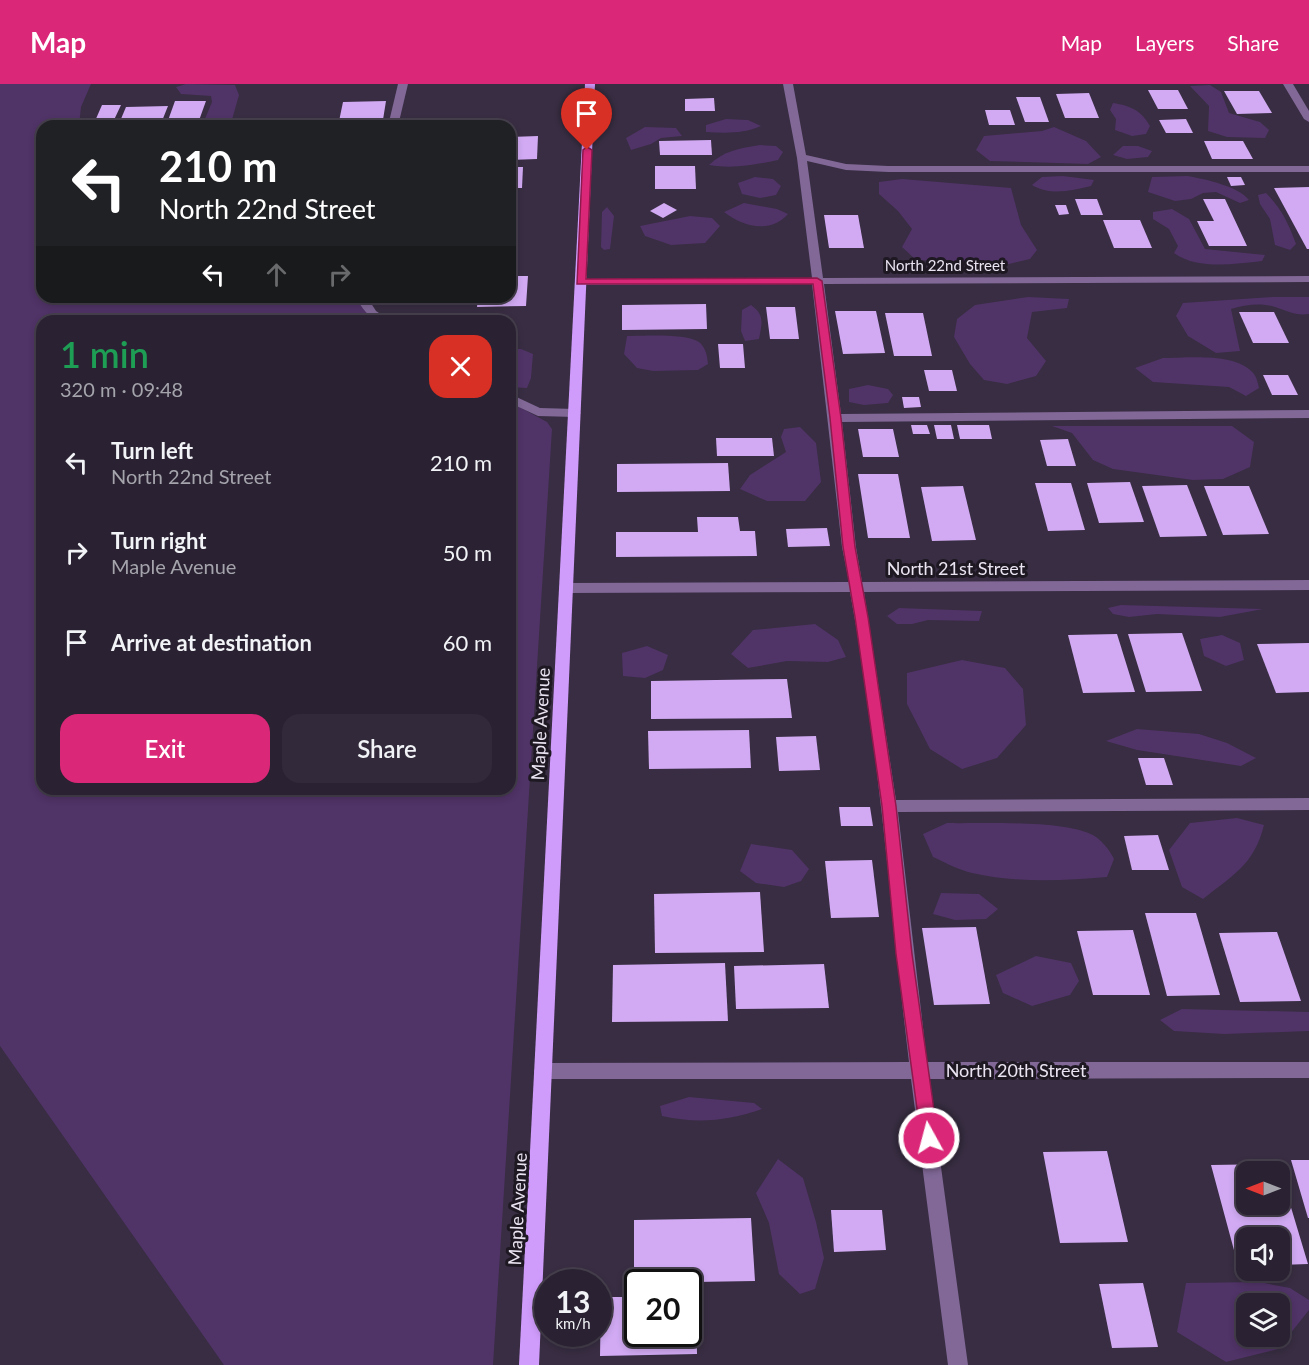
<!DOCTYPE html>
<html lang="en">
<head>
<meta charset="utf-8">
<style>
  body { margin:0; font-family:Lato,sans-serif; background:#322a3a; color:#f1f3f6; height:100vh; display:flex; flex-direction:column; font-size:22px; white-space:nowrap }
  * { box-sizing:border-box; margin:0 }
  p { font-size:20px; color:#a5a4ac }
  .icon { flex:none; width:33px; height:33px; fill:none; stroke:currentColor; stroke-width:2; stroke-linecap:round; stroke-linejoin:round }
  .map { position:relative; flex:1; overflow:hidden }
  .sheet { position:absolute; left:36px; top:231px; width:480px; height:480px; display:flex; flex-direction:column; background:#2a2232; border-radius:18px; box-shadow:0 3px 9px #0003,0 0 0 2px #463f4d }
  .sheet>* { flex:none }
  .hud { position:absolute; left:36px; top:36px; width:480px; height:183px; border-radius:18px; box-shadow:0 3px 9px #0003,0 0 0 2px #463f4d; background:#202124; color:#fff; overflow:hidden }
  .needle { width:39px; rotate:270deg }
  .controls { position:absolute; left:1236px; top:1077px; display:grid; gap:12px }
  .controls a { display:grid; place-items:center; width:54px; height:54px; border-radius:12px; background:#2a2232; box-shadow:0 3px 9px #0003,0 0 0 2px #463f4d; font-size:30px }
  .speed { position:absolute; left:534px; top:1185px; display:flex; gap:12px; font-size:30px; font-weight:700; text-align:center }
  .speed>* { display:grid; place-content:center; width:78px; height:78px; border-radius:50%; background:#2a2232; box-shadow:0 3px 9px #0003,0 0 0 2px #463f4d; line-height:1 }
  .speed small { font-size:15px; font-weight:400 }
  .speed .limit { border:3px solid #111; border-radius:9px; background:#fff; color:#111 }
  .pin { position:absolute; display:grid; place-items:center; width:51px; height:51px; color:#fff; margin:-62px -26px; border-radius:50% 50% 50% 0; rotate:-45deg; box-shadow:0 0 6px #0007 }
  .pin .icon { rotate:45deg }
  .me { position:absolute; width:66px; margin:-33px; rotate:353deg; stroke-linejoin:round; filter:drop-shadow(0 0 4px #0008) }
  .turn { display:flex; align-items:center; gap:21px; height:126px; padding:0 24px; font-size:27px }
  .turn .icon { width:78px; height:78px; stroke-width:2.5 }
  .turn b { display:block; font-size:42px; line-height:51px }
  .lanes { display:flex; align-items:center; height:57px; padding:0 24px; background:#0003; justify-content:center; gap:30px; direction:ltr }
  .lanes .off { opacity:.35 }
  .round { display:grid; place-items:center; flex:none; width:63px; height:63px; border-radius:18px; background:#322a3a }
  .overview { display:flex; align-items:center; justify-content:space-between; height:102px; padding:0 24px }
  h1 { font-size:36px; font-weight:600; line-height:45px; color:#1e9e55 }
  .primary-button { display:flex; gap:12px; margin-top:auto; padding:12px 24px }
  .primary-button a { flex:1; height:69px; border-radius:18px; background:#db2777; color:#fff; font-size:24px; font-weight:600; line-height:69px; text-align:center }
  .primary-button a+a { background:#322a3a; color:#f1f3f6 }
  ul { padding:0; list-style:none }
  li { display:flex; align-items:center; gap:18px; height:90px; padding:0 24px }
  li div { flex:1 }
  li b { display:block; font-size:22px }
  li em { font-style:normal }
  header { display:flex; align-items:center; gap:36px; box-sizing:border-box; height:84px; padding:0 30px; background:#db2777; color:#fff }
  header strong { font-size:28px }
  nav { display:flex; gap:33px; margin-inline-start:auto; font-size:21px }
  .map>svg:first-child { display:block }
  .green { fill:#503367; fill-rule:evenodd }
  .building { fill:#d1aaf3; fill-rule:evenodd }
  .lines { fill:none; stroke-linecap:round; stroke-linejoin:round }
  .minor { fill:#816897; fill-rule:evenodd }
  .major { fill:#d09cfc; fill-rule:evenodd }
  .route { fill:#db2777; stroke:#8e194d; stroke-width:1.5 }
  .labels { text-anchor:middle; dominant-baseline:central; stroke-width:6; stroke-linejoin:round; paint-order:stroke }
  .far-street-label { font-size:15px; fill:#eae3f1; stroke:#1d1821 }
  .street-label { font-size:18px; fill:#eae3f1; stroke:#1d1821 }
</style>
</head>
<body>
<header>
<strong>Map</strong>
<nav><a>Map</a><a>Layers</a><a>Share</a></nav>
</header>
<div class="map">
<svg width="1309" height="1281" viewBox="0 0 1309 1281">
  <rect width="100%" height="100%" fill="#382d42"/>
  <!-- green -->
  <g class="green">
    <path d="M0 0H91L81 23 79 42H42V213H356L369 232 378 237H42V705H510V318L547 338 552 345 493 1281H224L0 962Z"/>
    <path d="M186 0 235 1 239 11 231 39 226 42H202L212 18 211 12 181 10 176 3Z"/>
    <path d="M1210 1 1221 8 1229 29 1260 38 1269 46 1265 54 1227 53 1208 47 1209 22 1190 2Z"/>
    <path d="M1113 19C1131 22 1141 26 1150 42L1146 50 1132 52 1115 46 1116 35 1110 26Z"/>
    <path d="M726 35 748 36 761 42C743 50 726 49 706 48V41Z"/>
    <path d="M645 43 676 44 682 52 661 54 651 60 631 66 626 54Z"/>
    <path d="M1054 43 1086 57 1101 73 1088 80 990 77 976 66 984 52 1042 47Z"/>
    <path d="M760 61 776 62 783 68 778 76C754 81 733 85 709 81 723 67 740 64 760 61Z"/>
    <path d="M1123 62H1138L1152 67 1148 73 1127 75 1113 71Z"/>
    <path d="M1063 92 1094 96 1091 102C1071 107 1050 112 1032 101L1042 93Z"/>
    <path d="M1187 92C1205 95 1238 102 1249 116L1240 119 1216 108 1203 109 1191 115 1175 117 1148 108 1152 93Z"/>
    <path d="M755 93 773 95 781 102 776 111 760 114 742 110 738 99Z"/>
    <path d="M902 95 1011 104 1021 141 1037 166 1030 175 1009 180 916 176 902 163 912 145 898 127 879 110V98Z"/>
    <path d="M1266 109C1281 124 1289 140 1296 160L1290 166 1275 161 1270 135 1260 120 1258 111Z"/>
    <path d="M744 119 777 125 788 130C770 150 743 143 724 128Z"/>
    <path d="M607 123 614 132 610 165 604 166 601 163 602 128Z"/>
    <path d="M1172 125 1189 135 1205 165 1265 171 1262 177C1234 180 1197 186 1174 169L1178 162 1169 145 1153 135V128Z"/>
    <path d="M690 132 712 134 720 142 705 159 671 161 645 152 640 142Z"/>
    <path d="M1028 213 1069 215 1067 224 1032 228 1027 254 1046 277 1036 292 1007 300 984 296 970 280 954 253 957 235 975 221Z"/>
    <path d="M1273 213H1309V230C1296 232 1287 227 1275 223 1261 218 1244 221 1231 225L1240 267 1216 269 1188 252 1176 232 1183 219Z"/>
    <path d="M751 221C765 231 762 239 759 255L745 257 741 247 742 226Z"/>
    <path d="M627 252C643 252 686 249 699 258 706 264 707 271 708 280L698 286 653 287 637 284 624 270Z"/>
    <path d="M510 265H521L533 270 531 294 527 304 510 303Z"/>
    <path d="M1163 274C1188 274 1237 268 1254 290 1257 294 1258 300 1259 304L1246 312 1229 303 1153 298 1135 284Z"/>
    <path d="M868 301 888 305 893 311 888 319 864 321 849 318V305Z"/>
    <path d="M1052 342H1232L1254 358 1250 383 1223 395 1193 396 1113 385 1093 376 1072 349Z"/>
    <path d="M800 343 816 359 821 398 805 417H767L740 405 750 391 786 368 781 353 784 345Z"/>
    <path d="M1121 521 1263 525 1220 533 1157 530 1129 533 1113 530 1108 524Z"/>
    <path d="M899 524 982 527 979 537 928 536 912 540H897L887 532Z"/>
    <path d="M815 540 838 556 846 573 828 578 787 577 748 584 731 570 753 546Z"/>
    <path d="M1222 551 1240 559 1244 576 1226 582 1204 572 1200 555Z"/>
    <path d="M647 562 668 571 663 586 645 594 623 592 622 569Z"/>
    <path d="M962 576 1005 584 1023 605 1026 641 997 674 962 685 930 665 907 620V589Z"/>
    <path d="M1137 645 1199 650 1227 659 1256 674 1241 682 1137 666 1106 657Z"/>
    <path d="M1237 734 1264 741C1254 781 1233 791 1203 815L1182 803 1169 766 1190 739Z"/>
    <path d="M947 739C982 740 1069 735 1096 753 1104 759 1110 767 1114 775L1107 793C1062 797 1016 799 972 789 959 786 946 779 933 773L923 750Z"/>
    <path d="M751 760 792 766 809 785 801 797 784 803 756 799 740 787Z"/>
    <path d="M941 809 979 810 998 825 986 835 955 836 933 830Z"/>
    <path d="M1036 872 1071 879 1079 897 1070 911 1032 922 1003 909 996 891Z"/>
    <path d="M1182 925 1309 928V947L1224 950 1174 947 1160 936Z"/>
    <path d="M689 1013 754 1019 762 1025C727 1037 698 1040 662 1032L660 1022Z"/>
    <path d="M778 1075 803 1094 816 1138 824 1174 815 1205 800 1210 779 1190 769 1139 756 1109Z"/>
    <path d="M1259 1198 1290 1204 1309 1216V1226L1278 1265 1226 1278 1177 1248 1186 1199ZM1246 1220H1280V1252H1246Z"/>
  </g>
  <!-- building -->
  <g class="building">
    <path d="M1148 6H1178L1188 25H1158Z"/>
    <path d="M1224 7H1259L1272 29 1237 30Z"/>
    <path d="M1089 9 1099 34H1065L1056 10Z"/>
    <path d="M1016 13H1040L1049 38H1025Z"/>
    <path d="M714 14 715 27H685V15Z"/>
    <path d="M175 17H206L197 42H166Z"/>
    <path d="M386 17 382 42H338L343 18Z"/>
    <path d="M102 21H121L114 36 95 37Z"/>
    <path d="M168 22 160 42H118L126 23Z"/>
    <path d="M985 26H1010L1015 41H989Z"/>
    <path d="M1186 35 1193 49H1166L1159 36Z"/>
    <path d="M538 52 537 75 510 76V53Z"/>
    <path d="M711 56 712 71H660L659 57Z"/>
    <path d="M1204 57H1243L1253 75H1212Z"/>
    <path d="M655 82H695L696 105H655Z"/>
    <path d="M510 83H523L522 104H510Z"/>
    <path d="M1227 93H1241L1245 101 1231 102Z"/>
    <path d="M1309 103V165H1307L1274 104Z"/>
    <path d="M1075 115H1097L1103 131H1081Z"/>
    <path d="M1203 115H1225L1247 162H1209L1197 137H1214Z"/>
    <path d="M664 119 677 126 663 134 650 127Z"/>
    <path d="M1055 121H1066L1069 130 1059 131Z"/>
    <path d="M824 131H858L864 164H829Z"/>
    <path d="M1103 136H1140L1152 164H1114Z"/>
    <path d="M510 138H516L514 168H510Z"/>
    <path d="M510 192H528L526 222 477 223 478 213H510Z"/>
    <path d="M706 220 707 245 622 246V221Z"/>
    <path d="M766 223H795L799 255H770Z"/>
    <path d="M835 227H876L885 269 843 270Z"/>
    <path d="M1239 228H1274L1289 259H1253Z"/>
    <path d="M885 229H923L932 272H894Z"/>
    <path d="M718 260H743L745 284H720Z"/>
    <path d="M924 286H952L957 307H929Z"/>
    <path d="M1263 291H1288L1298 311H1272Z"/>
    <path d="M902 313H919L921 323 904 324Z"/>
    <path d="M911 341H927L930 350H913Z"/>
    <path d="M934 341H951L954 355H937Z"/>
    <path d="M957 341H989L992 355H960Z"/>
    <path d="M858 345H893L899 373H863Z"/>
    <path d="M716 354H772L774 372H717Z"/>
    <path d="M1068 355 1076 382H1047L1040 356Z"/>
    <path d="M728 379 730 407 617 408V380Z"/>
    <path d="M858 390H898L910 454H868Z"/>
    <path d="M1130 398 1144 438 1099 439 1087 399Z"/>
    <path d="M1035 399H1071L1085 446 1048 447Z"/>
    <path d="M1187 401 1207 452 1160 453 1142 402Z"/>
    <path d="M963 402 976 456 932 457 921 403Z"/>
    <path d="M1204 402H1249L1269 450 1223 451Z"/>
    <path d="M697 433H738L740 447H755L757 472 616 473V448H698Z"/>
    <path d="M827 444 830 462 788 463 786 445Z"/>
    <path d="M1182 549 1202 607 1146 608 1128 550Z"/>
    <path d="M1117 550 1135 608 1083 609 1068 551Z"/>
    <path d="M1309 559V608L1276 609 1257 560Z"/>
    <path d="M787 595 792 634 651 635V597Z"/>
    <path d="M749 646 751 684 649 685 648 647Z"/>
    <path d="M816 652 820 686 779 687 776 653Z"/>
    <path d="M1138 674H1164L1173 701H1146Z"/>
    <path d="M839 723H870L873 742H841Z"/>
    <path d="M1158 751 1169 786H1132L1124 752Z"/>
    <path d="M872 776 879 833 831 834 825 777Z"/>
    <path d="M760 808 764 868 655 869 654 810Z"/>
    <path d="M1145 829H1196L1220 911 1167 912Z"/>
    <path d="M976 843 990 920 934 921 922 844Z"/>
    <path d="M1133 846 1150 911H1093L1077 847Z"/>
    <path d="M1277 848 1301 917 1240 918 1219 849Z"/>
    <path d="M725 879 728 937 612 938 613 881Z"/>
    <path d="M824 880 829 924 736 925 734 882Z"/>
    <path d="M1107 1067 1128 1158 1060 1159 1043 1068Z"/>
    <path d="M1291 1076H1309V1134H1308Z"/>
    <path d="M1278 1080 1308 1180 1280 1181V1154H1246V1181H1238L1211 1081ZM1246 1088H1280V1120H1246Z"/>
    <path d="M831 1126H882L886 1166 834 1168Z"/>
    <path d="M751 1134 755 1197 634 1199V1136Z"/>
    <path d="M1143 1199 1158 1263 1112 1264 1099 1200Z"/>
    <path d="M688 1212H696L697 1270 600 1272 601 1213H638V1250H688Z"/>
  </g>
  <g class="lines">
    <!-- minor -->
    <g class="minor">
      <path d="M398 0H408L398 42H388Z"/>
      <path d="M783 0H793L806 71 846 80 888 82H1309V88H888L846 86 807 77 823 194 1309 192V198L824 200 841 330 1309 326V334L842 338 856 463 862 498 1309 496V506L864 508 896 716 1309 714V726L898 728 927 978H1309V994L929 995 968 1281H948L911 995H543L537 993 534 987 537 981 543 979 909 978C890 822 879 663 850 508L566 509 559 504 566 499 849 498 842 463 812 200 581 201 575 198 581 195 812 194 797 74Z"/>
      <path d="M1283 0H1293L1309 27V38L1304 35Z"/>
      <path d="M355 213H367L376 227 391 237C369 237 367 230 355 213Z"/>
      <path d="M510 310 540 324 575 325 581 329 575 333 538 332 510 319Z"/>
    </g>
    <!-- major -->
    <path class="major" d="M585 0H595L539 1281H519Z"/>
  </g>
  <!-- route -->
  <path class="route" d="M587 63 592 66 586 195 817 194 822 197 841 334 855 463 868 533 896 722 912 870 938 1054 935 1060 929 1062 923 1060 921 1054 896 870 882 722 855 533 843 463 830 334 813 200H577L583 66Z"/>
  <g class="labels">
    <!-- far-street labels -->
    <g class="far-street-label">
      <text x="945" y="181">North 22nd Street</text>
    </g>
    <!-- street labels -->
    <g class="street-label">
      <text x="956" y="484">North 21st Street</text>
      <text transform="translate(540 640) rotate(-87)">Maple Avenue</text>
      <text x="1016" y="986">North 20th Street</text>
      <text transform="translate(517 1125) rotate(-87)">Maple Avenue</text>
    </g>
  </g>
</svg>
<div class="controls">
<a><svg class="needle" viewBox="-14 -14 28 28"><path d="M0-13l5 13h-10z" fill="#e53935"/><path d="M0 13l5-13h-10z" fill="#a5a4ac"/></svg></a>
<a><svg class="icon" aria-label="sound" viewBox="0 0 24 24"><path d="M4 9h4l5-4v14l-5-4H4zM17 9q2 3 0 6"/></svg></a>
<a><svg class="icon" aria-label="layers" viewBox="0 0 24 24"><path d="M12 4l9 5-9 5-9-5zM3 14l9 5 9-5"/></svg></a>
</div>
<div class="speed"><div>13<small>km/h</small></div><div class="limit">20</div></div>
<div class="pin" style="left:587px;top:66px;background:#d93025"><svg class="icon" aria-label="arrive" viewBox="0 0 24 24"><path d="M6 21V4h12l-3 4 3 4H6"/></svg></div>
<svg class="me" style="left:929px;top:1054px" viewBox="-20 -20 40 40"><circle r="17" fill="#db2777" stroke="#fff" stroke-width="3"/><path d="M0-11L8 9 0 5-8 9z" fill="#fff"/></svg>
<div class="hud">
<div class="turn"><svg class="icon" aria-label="left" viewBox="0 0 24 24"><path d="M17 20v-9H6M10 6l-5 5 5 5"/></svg><div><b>210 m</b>North 22nd Street</div></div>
<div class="lanes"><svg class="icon" aria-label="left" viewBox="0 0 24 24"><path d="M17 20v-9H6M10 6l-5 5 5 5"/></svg><svg class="icon off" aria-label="ahead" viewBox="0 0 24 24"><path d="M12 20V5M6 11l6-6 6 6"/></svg><svg class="icon off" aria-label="right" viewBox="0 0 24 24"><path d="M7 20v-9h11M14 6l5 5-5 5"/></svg></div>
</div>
<section class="sheet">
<div class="overview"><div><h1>1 min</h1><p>320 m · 09:48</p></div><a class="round" style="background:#d93025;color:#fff"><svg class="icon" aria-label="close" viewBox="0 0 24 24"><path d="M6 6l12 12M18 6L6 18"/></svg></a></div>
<ul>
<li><svg class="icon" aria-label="left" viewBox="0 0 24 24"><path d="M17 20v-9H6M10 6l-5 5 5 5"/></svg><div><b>Turn left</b><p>North 22nd Street</p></div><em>210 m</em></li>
<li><svg class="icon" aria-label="right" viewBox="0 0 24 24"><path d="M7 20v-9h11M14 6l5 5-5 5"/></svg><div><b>Turn right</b><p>Maple Avenue</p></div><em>50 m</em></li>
<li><svg class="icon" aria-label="arrive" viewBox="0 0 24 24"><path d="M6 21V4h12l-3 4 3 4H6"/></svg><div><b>Arrive at destination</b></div><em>60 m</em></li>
</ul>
<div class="primary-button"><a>Exit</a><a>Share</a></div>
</section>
</div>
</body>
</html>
